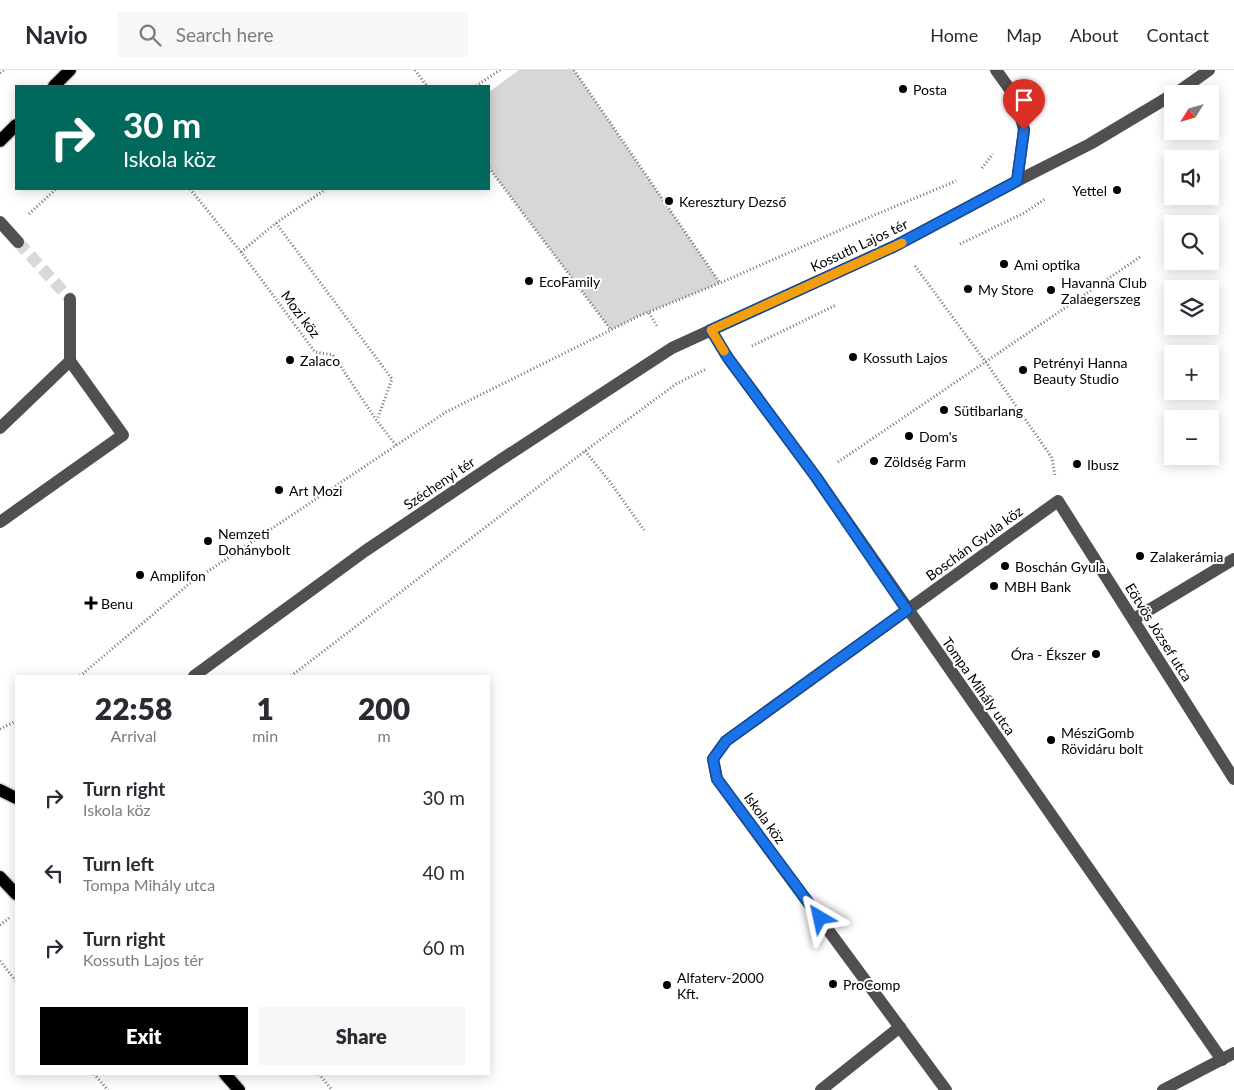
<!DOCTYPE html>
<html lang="en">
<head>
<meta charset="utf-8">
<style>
  body { margin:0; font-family:Lato,sans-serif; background:#f7f7f7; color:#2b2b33; height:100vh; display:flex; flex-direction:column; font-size:19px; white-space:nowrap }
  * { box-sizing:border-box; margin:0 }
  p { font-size:16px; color:#7c7c81 }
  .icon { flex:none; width:28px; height:28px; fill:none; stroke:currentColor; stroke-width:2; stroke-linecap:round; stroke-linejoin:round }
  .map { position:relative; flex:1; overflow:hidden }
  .sheet { position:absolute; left:15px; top:605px; width:475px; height:400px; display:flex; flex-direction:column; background:#fff; border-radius:0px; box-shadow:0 2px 12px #0003 }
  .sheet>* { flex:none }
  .hud { position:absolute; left:15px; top:15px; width:475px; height:105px; border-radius:0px; box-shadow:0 2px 12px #0003; background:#00695c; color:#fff; overflow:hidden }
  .needle { width:32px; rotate:233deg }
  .controls { position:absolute; left:1164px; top:15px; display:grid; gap:10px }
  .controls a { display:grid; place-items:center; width:55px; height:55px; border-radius:0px; background:#fff; box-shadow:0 2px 12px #0003; font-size:25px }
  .pin { position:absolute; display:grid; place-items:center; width:42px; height:42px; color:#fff; margin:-51px -21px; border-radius:50% 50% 50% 0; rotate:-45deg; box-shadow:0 0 5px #0007 }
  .pin .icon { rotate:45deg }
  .me { position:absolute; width:55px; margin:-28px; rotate:324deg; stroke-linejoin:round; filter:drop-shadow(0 0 4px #0008) }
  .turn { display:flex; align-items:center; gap:18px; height:105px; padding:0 25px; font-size:22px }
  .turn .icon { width:65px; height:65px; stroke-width:2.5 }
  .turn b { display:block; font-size:35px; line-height:42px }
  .eta { display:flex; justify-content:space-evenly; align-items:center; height:85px; text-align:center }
  .eta b { font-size:30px; font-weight:800; line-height:35px }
  .primary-button { display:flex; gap:10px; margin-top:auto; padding:10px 25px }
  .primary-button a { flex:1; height:58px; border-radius:0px; background:#000; color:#fff; font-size:20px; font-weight:800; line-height:58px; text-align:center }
  .primary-button a+a { background:#f7f7f7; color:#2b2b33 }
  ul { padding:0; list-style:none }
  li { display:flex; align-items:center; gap:15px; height:75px; padding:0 25px }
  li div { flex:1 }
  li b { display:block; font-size:19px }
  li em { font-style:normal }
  header { display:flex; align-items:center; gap:30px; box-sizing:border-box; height:70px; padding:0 25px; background:#fff; border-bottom:1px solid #e1e1e2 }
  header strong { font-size:24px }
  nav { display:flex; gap:28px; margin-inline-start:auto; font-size:18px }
  .search { width:350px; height:45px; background:#f7f7f7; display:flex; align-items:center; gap:12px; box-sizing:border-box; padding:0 18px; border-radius:0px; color:#7c7c81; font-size:19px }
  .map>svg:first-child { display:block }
  .green { fill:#d7d7d7 }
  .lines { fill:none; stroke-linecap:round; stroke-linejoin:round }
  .minor-tunnel { stroke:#d9d9d9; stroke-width:12; stroke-dasharray:12 6; stroke-linecap:butt }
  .major-casing { stroke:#dbdbdb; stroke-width:15 }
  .path { stroke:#727272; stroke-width:3; stroke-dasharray:1 2.5; stroke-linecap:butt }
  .minor { stroke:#505050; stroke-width:12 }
  .major { stroke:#000; stroke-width:12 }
  .route-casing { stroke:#114b97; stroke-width:12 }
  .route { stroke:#1a73e8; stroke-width:9 }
  .slow { stroke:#f59e0b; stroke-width:9 }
  .poi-dot { fill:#000; stroke:#fff; stroke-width:2 }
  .labels { text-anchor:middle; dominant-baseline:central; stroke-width:4; stroke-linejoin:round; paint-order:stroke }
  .poi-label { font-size:14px; fill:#000; stroke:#fff; text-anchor:start }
  .street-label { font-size:14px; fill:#000; stroke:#fff }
</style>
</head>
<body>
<header>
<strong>Navio</strong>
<div class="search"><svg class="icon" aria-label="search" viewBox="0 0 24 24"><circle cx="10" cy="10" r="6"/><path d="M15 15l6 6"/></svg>Search here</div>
<nav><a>Home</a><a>Map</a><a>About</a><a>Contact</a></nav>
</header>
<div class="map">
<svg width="1234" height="1020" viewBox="0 0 1234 1020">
  <rect width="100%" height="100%" fill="#fff"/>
  <!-- green -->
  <path class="green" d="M519 0H574L720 213 639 246 611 260 489 98V22Z"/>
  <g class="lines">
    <!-- minor-tunnel -->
    <path class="minor-tunnel" d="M18 172 70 229"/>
    <defs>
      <g id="major">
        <path d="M54 16 70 0"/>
        <path d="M0 71 16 55"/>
        <path d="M0 720 16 728"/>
        <path d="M0 807 16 824"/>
        <path d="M225 1004 239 1020"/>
      </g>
    </defs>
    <!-- major casing -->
    <use href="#major" class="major-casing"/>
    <!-- path -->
    <g class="path">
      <path d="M415 0 427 16"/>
      <path d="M574 0 720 213"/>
      <path d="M0 3 4 0"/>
      <path d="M476 16 500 0"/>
      <path d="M489 98 611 260"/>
      <path d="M982 98 993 84"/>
      <path d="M190 119 241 182 315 282 333 285 377 351 396 375"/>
      <path d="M29 144 56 119"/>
      <path d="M276 153 392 309 377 350"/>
      <path d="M960 174 1024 143 1045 129"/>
      <path d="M241 182 276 153 326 119"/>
      <path d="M915 196 985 291 1052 388 1055 406"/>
      <path d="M649 243 657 256"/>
      <path d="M752 276 836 235"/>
      <path d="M585 381 610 412 644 460"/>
      <path d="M838 392 1140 187"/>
      <path d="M80 606 189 514 446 342 639 246 720 213 872 146 956 111"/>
      <path d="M291 606 585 381 676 314 706 299"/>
      <path d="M0 659 16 651"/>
      <path d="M0 855 9 848"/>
      <path d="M0 891 16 911"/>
      <path d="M94 1004 108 1020"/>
      <path d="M319 1004 332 1020"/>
    </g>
    <!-- minor -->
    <g class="minor">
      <path d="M996 0 1016 28 1024 60 1017 111"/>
      <path d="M1175 24 1209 0"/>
      <path d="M0 152 18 172"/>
      <path d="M711 260 728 288 816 407 1222 990"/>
      <path d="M0 358 70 291V229"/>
      <path d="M0 452 123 365 70 291"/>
      <path d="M1134 549 1234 489"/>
      <path d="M194 606 365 481 502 389 672 278 895 176 1017 111 1090 74 1172 25"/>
      <path d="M821 1020 900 957"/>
      <path d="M946 1020 717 709 713 689 726 671 1058 431 1234 709"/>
      <path d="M1163 1020 1234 983"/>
    </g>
    <!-- major -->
    <use href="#major" class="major"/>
  </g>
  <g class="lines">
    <defs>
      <path id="route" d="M820 848 717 709 713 689 726 671 907 540 816 407 728 288 711 260 895 176 1017 111 1024 60"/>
    </defs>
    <!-- route casing -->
    <use href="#route" class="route-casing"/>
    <!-- route -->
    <use href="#route" class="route"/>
    <!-- slow -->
    <path class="slow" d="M724 281 711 260 902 173"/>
  </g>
  <!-- markers -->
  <g class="poi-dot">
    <circle cx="903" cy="19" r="5"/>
    <circle cx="1117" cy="120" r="5"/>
    <circle cx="669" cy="131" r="5"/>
    <circle cx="1004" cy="194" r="5"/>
    <circle cx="529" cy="211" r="5"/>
    <circle cx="968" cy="219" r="5"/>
    <circle cx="1051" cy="220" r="5"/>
    <circle cx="853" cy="287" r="5"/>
    <circle cx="290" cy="290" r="5"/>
    <circle cx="1023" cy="300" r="5"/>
    <circle cx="944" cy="340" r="5"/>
    <circle cx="909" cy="366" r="5"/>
    <circle cx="874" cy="391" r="5"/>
    <circle cx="1077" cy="394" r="5"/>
    <circle cx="279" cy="420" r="5"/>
    <circle cx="208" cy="471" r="5"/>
    <circle cx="1140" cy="486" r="5"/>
    <circle cx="1005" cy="496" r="5"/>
    <circle cx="140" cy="505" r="5"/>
    <circle cx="994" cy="516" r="5"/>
    <path d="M88.5 525.5h5v5h5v5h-5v5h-5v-5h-5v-5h5z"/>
    <circle cx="1096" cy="584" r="5"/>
    <circle cx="1051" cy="670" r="5"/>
    <circle cx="833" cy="914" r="5"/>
    <circle cx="667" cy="915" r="5"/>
  </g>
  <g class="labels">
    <!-- poi labels -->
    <g class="poi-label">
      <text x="913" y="19">Posta</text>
      <text x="1107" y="120" text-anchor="end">Yettel</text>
      <text x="679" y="131">Keresztury Dezső</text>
      <text x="1014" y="194">Ami optika</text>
      <text x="539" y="211">EcoFamily</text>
      <text x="1061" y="212">Havanna Club<tspan x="1061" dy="16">Zalaegerszeg</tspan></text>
      <text x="978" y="219">My Store</text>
      <text x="863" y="287">Kossuth Lajos</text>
      <text x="300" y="290">Zalaco</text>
      <text x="1033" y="292">Petrényi Hanna<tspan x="1033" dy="16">Beauty Studio</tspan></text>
      <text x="954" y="340">Sütibarlang</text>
      <text x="919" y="366">Dom's</text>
      <text x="884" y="391">Zöldség Farm</text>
      <text x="1087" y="394">Ibusz</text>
      <text x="289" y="420">Art Mozi</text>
      <text x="218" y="463">Nemzeti<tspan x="218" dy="16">Dohánybolt</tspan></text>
      <text x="1150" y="486">Zalakerámia</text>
      <text x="1015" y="496">Boschán Gyula</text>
      <text x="150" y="505">Amplifon</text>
      <text x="1004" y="516">MBH Bank</text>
      <text x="101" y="533">Benu</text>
      <text x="1086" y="584" text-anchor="end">Óra - Ékszer</text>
      <text x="1061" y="662">MésziGomb<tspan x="1061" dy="16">Rövidáru bolt</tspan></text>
      <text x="677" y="907">Alfaterv-2000<tspan x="677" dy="16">Kft.</tspan></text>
      <text x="843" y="914">ProComp</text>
    </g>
    <!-- street labels -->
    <g class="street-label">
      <text transform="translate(859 175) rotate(-25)">Kossuth Lajos tér</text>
      <text transform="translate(301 244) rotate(53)">Mozi köz</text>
      <text transform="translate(439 413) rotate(-34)">Széchenyi tér</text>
      <text transform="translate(974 473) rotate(-36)">Boschán Gyula köz</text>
      <text transform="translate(1159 562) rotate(58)">Eötvös József utca</text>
      <text transform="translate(979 616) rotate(55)">Tompa Mihály utca</text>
      <text transform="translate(765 748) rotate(54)">Iskola köz</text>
    </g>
  </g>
</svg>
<div class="controls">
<a><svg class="needle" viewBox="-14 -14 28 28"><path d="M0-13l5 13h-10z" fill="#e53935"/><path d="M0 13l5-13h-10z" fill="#7c7c81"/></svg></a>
<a><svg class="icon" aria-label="sound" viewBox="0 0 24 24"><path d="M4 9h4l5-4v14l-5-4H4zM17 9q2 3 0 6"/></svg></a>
<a><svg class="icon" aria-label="search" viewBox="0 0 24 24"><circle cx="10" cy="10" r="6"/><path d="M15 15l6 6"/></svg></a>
<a><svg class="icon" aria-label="layers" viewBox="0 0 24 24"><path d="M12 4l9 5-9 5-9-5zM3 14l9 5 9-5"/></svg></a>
<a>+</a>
<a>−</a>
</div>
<div class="pin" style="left:1024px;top:60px;background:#d93025"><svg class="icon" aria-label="arrive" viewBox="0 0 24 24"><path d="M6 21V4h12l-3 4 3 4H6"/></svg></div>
<svg class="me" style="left:820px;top:848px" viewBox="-20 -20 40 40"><path d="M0-17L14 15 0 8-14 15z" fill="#1a73e8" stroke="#fff" stroke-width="4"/></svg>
<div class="hud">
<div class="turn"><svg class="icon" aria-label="right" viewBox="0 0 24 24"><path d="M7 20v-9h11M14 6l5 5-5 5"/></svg><div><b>30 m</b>Iskola köz</div></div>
</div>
<section class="sheet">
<div class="eta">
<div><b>22:58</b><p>Arrival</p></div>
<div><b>1</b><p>min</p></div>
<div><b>200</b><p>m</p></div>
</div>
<ul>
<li><svg class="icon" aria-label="right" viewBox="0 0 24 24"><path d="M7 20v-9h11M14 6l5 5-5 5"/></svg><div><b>Turn right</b><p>Iskola köz</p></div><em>30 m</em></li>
<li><svg class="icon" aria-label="left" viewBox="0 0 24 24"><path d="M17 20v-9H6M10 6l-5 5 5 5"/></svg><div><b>Turn left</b><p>Tompa Mihály utca</p></div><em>40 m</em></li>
<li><svg class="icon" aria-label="right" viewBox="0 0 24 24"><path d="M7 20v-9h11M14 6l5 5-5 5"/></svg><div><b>Turn right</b><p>Kossuth Lajos tér</p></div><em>60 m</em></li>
</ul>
<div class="primary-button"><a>Exit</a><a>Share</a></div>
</section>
</div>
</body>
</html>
